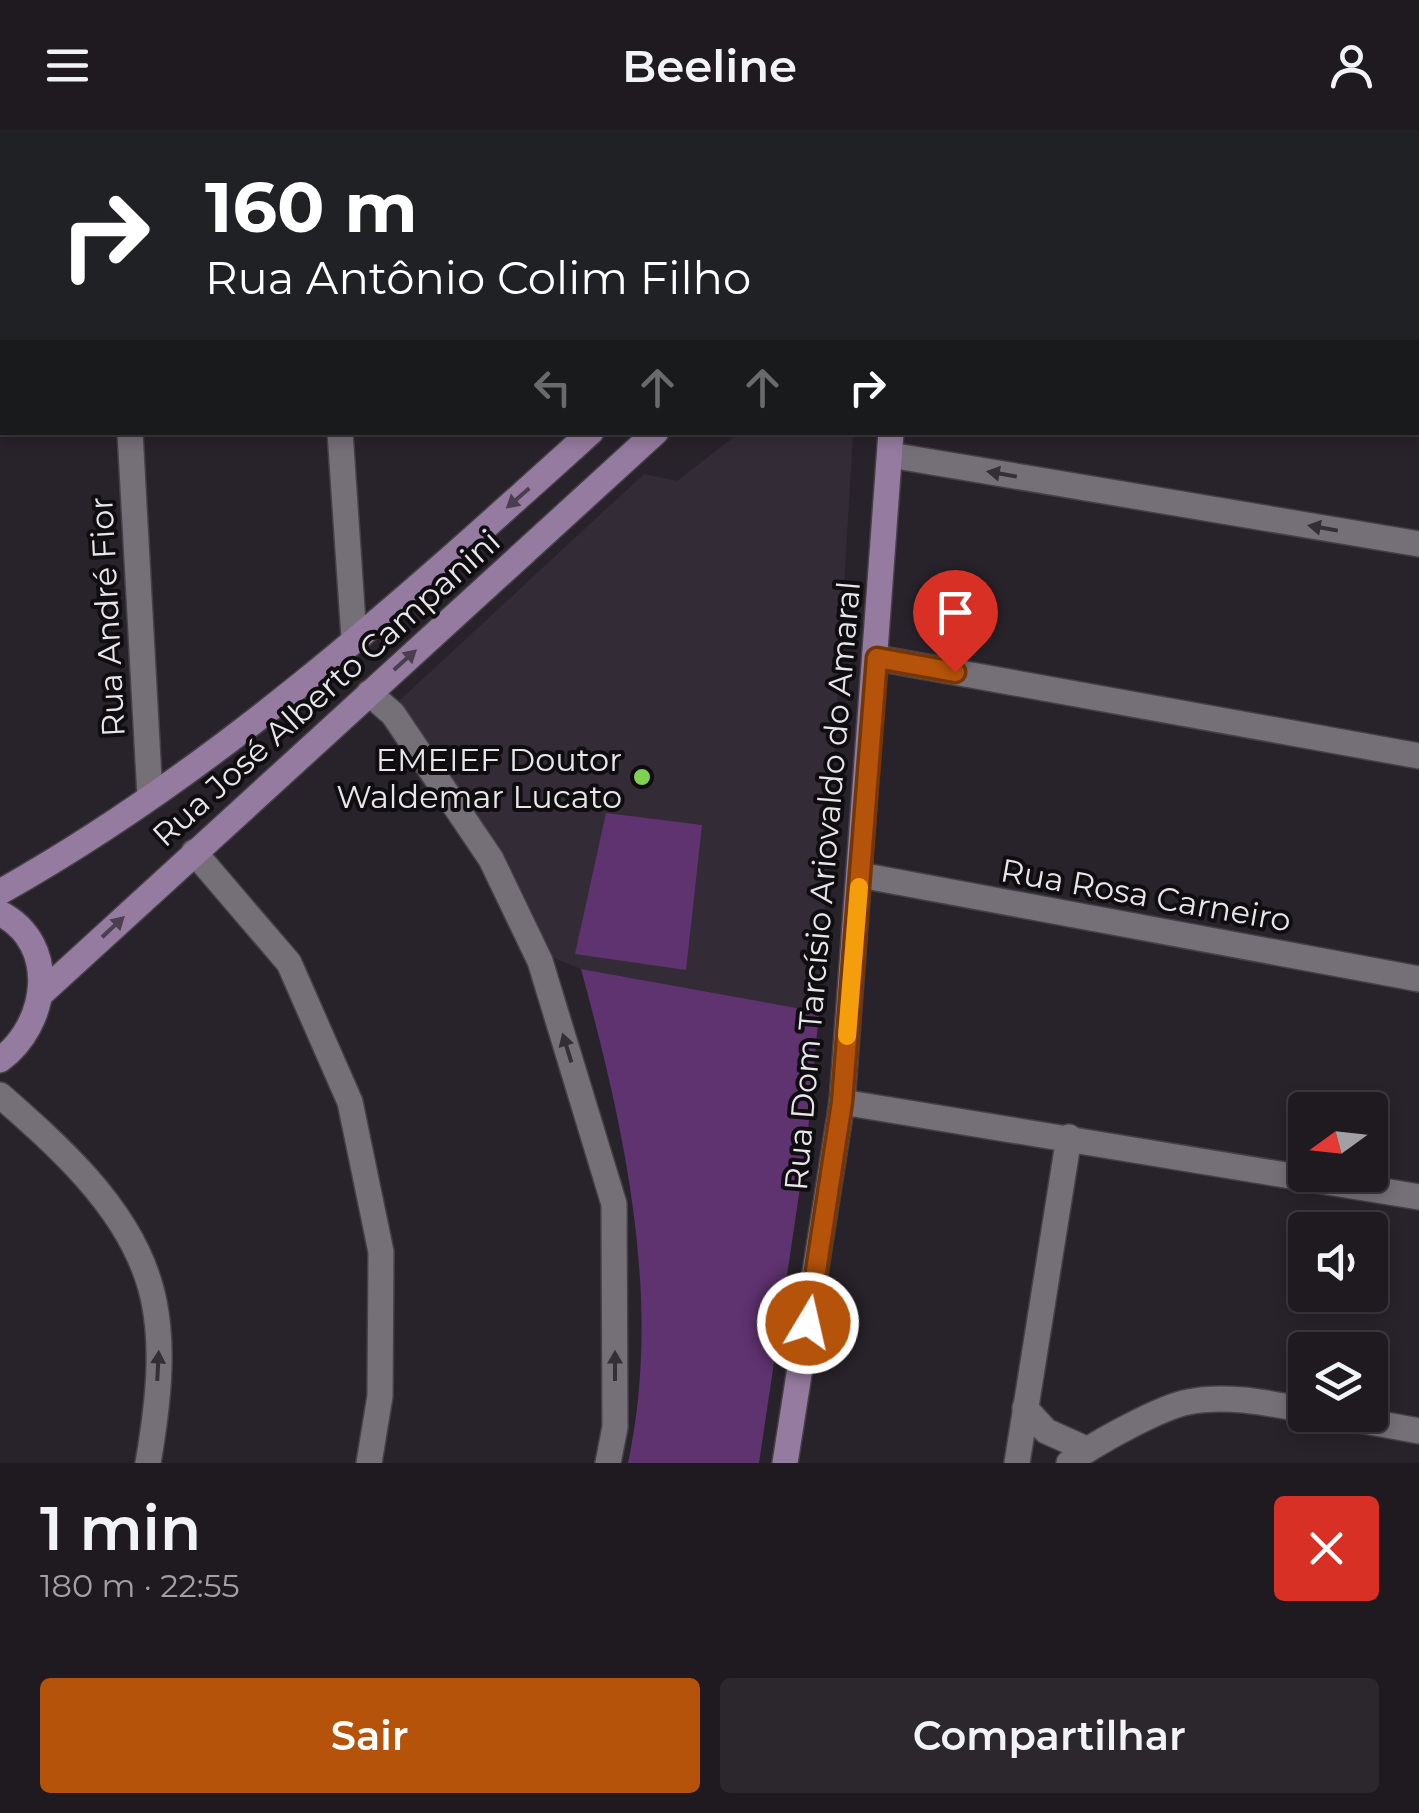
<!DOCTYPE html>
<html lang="pt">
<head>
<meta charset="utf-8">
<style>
  body { margin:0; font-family:Montserrat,sans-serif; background:#2b272d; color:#f1f3f6; height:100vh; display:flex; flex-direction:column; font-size:38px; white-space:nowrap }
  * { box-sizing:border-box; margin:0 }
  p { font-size:32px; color:#a1a1a5 }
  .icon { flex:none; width:55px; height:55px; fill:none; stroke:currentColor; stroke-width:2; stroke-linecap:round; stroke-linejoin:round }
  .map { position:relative; height:1333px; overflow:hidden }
  .sheet { display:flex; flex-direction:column; background:#1e1a20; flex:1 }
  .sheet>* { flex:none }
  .top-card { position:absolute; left:0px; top:0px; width:1420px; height:305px; box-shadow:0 5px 15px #0003,0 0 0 2px #3c383e; background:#202124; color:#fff; overflow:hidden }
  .needle { width:65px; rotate:255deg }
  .controls { position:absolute; left:1288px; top:962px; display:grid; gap:20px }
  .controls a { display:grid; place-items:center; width:100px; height:100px; border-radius:10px; background:#1e1a20; box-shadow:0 5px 15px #0003,0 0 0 2px #3c383e; font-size:50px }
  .pin { position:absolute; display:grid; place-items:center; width:85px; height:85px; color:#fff; margin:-102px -42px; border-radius:50% 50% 50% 0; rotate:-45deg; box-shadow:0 0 10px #0007 }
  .pin .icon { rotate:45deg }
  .me { position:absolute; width:110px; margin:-55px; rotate:9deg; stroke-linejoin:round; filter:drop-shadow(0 0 8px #0008) }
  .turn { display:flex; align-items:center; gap:35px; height:210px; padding:0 40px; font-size:45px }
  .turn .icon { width:130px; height:130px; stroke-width:2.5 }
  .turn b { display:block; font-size:70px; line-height:85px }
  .lanes { display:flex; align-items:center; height:95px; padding:0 40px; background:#0003; justify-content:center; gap:50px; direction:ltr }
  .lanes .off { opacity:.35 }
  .round { display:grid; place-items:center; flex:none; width:105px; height:105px; border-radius:10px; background:#2b272d }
  .headline { display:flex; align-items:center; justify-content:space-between; height:170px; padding:0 40px }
  h1 { font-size:60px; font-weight:600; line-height:75px }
  .cta { display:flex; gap:20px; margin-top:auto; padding:20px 40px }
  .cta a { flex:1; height:115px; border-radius:10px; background:#b45309; color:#fff; font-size:40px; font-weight:600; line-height:115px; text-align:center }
  .cta a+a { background:#2b272d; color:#f1f3f6 }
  header { display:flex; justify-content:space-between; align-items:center; height:130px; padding:0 40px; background:#1e1a20; font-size:45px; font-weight:600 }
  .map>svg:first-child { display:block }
  .built { fill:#332c37 }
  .green { fill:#5f3270 }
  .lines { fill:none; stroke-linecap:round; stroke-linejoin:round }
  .street-casing { stroke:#444146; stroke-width:28 }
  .secondary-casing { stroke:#444146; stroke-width:28 }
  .street { stroke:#756f77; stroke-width:25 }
  .secondary { stroke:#957b9f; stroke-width:25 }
  .oneway { fill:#332f34 }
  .oneway2 { fill:#4b3e50 }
  .route-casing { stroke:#753606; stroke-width:25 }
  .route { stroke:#b45309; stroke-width:18 }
  .slow { stroke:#f59e0b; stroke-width:18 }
  .poi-dot { fill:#80d051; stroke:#0f0d10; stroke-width:4 }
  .labels { text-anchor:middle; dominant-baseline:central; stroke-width:8; stroke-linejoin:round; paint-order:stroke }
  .street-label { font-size:32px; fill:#e9e6eb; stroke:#0f0d10 }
  .poi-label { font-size:32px; fill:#e9e6eb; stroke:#0f0d10; text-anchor:end }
</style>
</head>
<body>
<header><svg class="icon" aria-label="menu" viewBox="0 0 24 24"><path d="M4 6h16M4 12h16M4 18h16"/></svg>Beeline<svg class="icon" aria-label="person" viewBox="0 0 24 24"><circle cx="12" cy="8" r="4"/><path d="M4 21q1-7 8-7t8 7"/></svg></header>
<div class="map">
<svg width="1419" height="1333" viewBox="0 0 1419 1333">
  <rect width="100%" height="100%" fill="#28232a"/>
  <!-- built -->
  <path class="built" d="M739 303H853L819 882 581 839 554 828 504 723 399 571 644 344 677 351Z"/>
  <!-- green -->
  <g class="green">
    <path d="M606 683 702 695 686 840 575 824Z"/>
    <path d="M581 839 819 882 807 1011 759 1333H628C663 1169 624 997 581 839Z"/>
  </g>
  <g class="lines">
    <defs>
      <g id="street">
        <path d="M116 0V2"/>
        <path d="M320 0V2"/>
        <path d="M540 0V2"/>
        <path d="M130 302 150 667"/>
        <path d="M340 302 354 508"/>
        <path d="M890 325 1419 414"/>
        <path d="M877 528 1419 626"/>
        <path d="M369 563 393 584 491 729 540 831 614 1074 615 1297 608 1333"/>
        <path d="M194 722 289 833 350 972 381 1122 380 1266 369 1333"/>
        <path d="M860 745 1419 849"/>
        <path d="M0 965C57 1015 124 1074 148 1149 167 1206 158 1275 148 1333"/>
        <path d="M842 972 1419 1067"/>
        <path d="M1025 1278 1046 1301 1086 1319"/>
        <path d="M1332 1285 1419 1301"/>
        <path d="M1017 1333 1069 1007"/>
        <path d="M1069 1333C1091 1315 1161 1277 1188 1272 1226 1264 1268 1273 1305 1280"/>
      </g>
      <g id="secondary">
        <path d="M948 0 950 2"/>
        <path d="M761 2 776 0"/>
        <path d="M970 2 971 0"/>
        <path d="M0 69H2"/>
        <path d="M1418 187 1419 188"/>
        <path d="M0 762C218 640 406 469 591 302"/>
        <path d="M0 783C60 814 48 895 0 930"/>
        <path d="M42 863 656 302"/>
        <path d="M785 1333 842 972 891 302"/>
      </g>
    </defs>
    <!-- street casing -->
    <use href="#street" class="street-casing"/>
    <!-- secondary casing -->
    <use href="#secondary" class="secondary-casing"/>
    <!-- street -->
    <use href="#street" class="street"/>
    <!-- secondary -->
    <use href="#secondary" class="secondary"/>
  </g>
  <!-- one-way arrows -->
  <defs><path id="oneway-solid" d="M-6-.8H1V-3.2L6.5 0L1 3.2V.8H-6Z" transform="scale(2.5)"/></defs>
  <g class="oneway">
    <use href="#oneway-solid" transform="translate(1002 344) rotate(-170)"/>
    <use href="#oneway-solid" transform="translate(1323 398) rotate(-170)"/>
    <use href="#oneway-solid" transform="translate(567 918) rotate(-107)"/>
    <use href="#oneway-solid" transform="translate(158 1236) rotate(-87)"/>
    <use href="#oneway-solid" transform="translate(615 1236) rotate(-90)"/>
  </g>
  <g class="oneway2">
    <use href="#oneway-solid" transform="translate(518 368) rotate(139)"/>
    <use href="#oneway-solid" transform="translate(405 530) rotate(-42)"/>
    <use href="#oneway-solid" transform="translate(113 797) rotate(-43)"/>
  </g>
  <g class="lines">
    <defs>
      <path id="route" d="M808 1193 842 972 877 528 955 542"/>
    </defs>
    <!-- route casing -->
    <use href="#route" class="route-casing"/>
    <!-- route -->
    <use href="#route" class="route"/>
    <!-- slow -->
    <path class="slow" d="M847 906 859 757"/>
  </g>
  <!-- markers -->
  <circle class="poi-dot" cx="642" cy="647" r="10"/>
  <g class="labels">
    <!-- street labels -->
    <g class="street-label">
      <text transform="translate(107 487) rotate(-93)">Rua André Fior</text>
      <text transform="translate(326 558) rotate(-42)">Rua José Alberto Campanini</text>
      <text transform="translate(822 756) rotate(-85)">Rua Dom Tarcísio Ariovaldo do Amaral</text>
      <text transform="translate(1146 765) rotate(10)">Rua Rosa Carneiro</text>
    </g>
    <!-- poi labels -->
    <g class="poi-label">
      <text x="622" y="629">EMEIEF Doutor<tspan x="622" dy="37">Waldemar Lucato</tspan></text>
    </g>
  </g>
</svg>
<div class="controls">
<a><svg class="needle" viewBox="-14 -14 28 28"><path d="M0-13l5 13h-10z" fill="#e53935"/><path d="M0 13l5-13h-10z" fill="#a1a1a5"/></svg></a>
<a><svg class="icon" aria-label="sound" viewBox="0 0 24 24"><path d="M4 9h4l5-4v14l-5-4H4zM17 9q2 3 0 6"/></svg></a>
<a><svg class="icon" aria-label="layers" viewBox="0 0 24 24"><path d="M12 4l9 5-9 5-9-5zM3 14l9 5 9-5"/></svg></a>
</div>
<div class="pin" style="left:955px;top:542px;background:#d93025"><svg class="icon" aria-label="arrive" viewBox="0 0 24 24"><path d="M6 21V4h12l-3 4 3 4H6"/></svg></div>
<svg class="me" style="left:808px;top:1193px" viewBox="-20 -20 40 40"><circle r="17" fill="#b45309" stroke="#fff" stroke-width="3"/><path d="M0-11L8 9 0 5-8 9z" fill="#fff"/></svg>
<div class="top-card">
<div class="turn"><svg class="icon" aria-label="right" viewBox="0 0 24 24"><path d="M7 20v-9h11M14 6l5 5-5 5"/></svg><div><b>160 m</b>Rua Antônio Colim Filho</div></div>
<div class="lanes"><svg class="icon off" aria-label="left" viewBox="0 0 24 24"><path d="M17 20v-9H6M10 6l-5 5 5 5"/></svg><svg class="icon off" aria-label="ahead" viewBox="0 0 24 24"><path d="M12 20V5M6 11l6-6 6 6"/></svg><svg class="icon off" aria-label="ahead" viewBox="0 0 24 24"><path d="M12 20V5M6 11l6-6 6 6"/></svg><svg class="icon" aria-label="right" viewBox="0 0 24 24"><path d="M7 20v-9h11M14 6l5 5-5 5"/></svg></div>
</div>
</div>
<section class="sheet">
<div class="headline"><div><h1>1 min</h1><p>180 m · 22:55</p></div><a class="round" style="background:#d93025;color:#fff"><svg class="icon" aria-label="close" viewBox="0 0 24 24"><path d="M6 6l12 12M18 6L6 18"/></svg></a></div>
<div class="cta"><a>Sair</a><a>Compartilhar</a></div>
</section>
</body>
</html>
